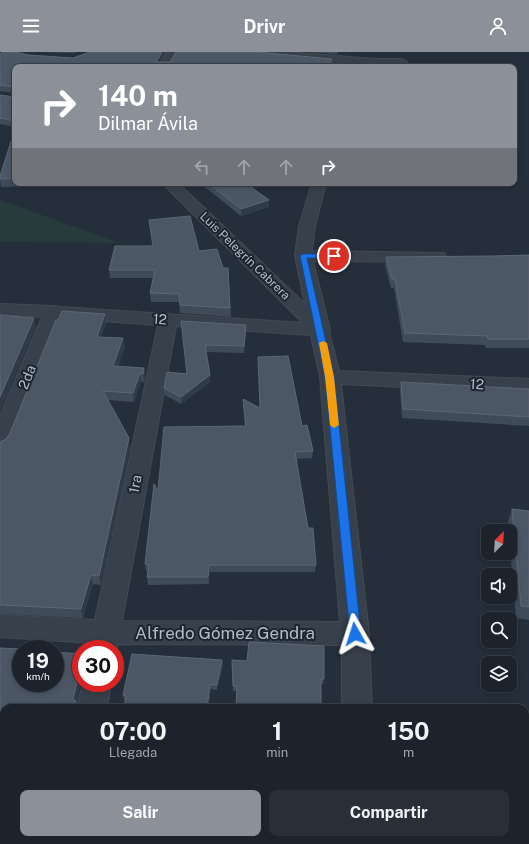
<!DOCTYPE html>
<html lang="es">
<head>
<meta charset="utf-8">
<style>
  body { margin:0; font-family:"Public Sans",sans-serif; background:#292f38; color:#f1f3f6; height:100vh; display:flex; flex-direction:column; font-size:15px; white-space:nowrap }
  * { box-sizing:border-box; margin:0 }
  p { font-size:13px; color:#a0a4a9 }
  .icon { flex:none; width:22px; height:22px; fill:none; stroke:currentColor; stroke-width:2; stroke-linecap:round; stroke-linejoin:round }
  .map { position:relative; flex:1; overflow:hidden }
  .sheet { position:absolute; left:0px; top:652px; width:529px; height:140px; display:flex; flex-direction:column; background:#1c232c; border-radius:12px 12px 0 0; box-shadow:0 2px 6px #0003,0 0 0 1px #3a4048 }
  .sheet>* { flex:none }
  .hud { position:absolute; left:12px; top:12px; width:505px; height:122px; border-radius:8px; box-shadow:0 2px 6px #0003,0 0 0 1px #3a4048; background:#8c9099; color:#fff; overflow:hidden }
  .needle { width:26px; rotate:24deg }
  .fabs { position:absolute; left:481px; top:472px; display:grid; gap:8px }
  .fabs a { display:grid; place-items:center; width:36px; height:36px; border-radius:8px; background:#1c232c; box-shadow:0 2px 6px #0003,0 0 0 1px #3a4048; font-size:20px }
  .speed { position:absolute; left:12px; top:588px; display:flex; gap:8px; font-size:20px; font-weight:700; text-align:center }
  .speed>* { display:grid; place-content:center; width:52px; height:52px; border-radius:50%; background:#1c232c; box-shadow:0 2px 6px #0003,0 0 0 1px #3a4048; line-height:1 }
  .speed small { font-size:10px; font-weight:400 }
  .speed .limit { border:6px solid #d22; background:#fff; color:#111 }
  .pin { position:absolute; display:grid; place-items:center; width:34px; height:34px; color:#fff; margin:-17px; border:2px solid #fff; border-radius:50%; box-shadow:0 1px 4px #0007 }
  .me { position:absolute; width:44px; margin:-22px; rotate:354deg; stroke-linejoin:round; filter:drop-shadow(0 0 3px #0008) }
  .turn { display:flex; align-items:center; gap:14px; height:84px; padding:0 20px; font-size:18px }
  .turn .icon { width:52px; height:52px; stroke-width:2.5 }
  .turn b { display:block; font-size:28px; line-height:34px }
  .lanes { display:flex; align-items:center; height:38px; padding:0 20px; background:#0003; justify-content:center; gap:20px; direction:ltr }
  .lanes .off { opacity:.35 }
  .eta { display:flex; justify-content:space-evenly; align-items:center; height:68px; text-align:center }
  .eta b { font-size:24px; font-weight:700; line-height:28px }
  .primary-button { display:flex; gap:8px; margin-top:auto; padding:8px 20px }
  .primary-button a { flex:1; height:46px; border-radius:8px; background:#8c9099; color:#fff; font-size:16px; font-weight:700; line-height:46px; text-align:center }
  .primary-button a+a { background:#292f38; color:#f1f3f6 }
  header { display:flex; justify-content:space-between; align-items:center; height:52px; padding:0 20px; background:#8c9099; color:#fff; font-size:18px; font-weight:700 }
  .map>svg:first-child { display:block }
  .green { fill:#273a3c }
  .lines { fill:none; stroke-linecap:round; stroke-linejoin:round }
  .minor-casing { stroke:#414a54; stroke-width:2 }
  .minor { fill:#38404b; fill-rule:evenodd }
  .wall { fill:#404b5a }
  .shaded-wall { fill:#303b49 }
  .building { fill:#4c5766; stroke:#5c6775 }
  .route { fill:#1a73e8; stroke:#114b97 }
  .slow { fill:#f59e0b }
  .labels { text-anchor:middle; dominant-baseline:central; stroke-width:4; stroke-linejoin:round; paint-order:stroke }
  .far-street-label { font-size:12px; fill:#b4bbc7; stroke:#1d2630 }
  .street-label { font-size:14px; fill:#b4bbc7; stroke:#1d2630 }
  .near-street-label { font-size:17px; fill:#b4bbc7; stroke:#1d2630 }
</style>
</head>
<body>
<header><svg class="icon" aria-label="menu" viewBox="0 0 24 24"><path d="M4 6h16M4 12h16M4 18h16"/></svg>Drivr<svg class="icon" aria-label="person" viewBox="0 0 24 24"><circle cx="12" cy="8" r="4"/><path d="M4 21q1-7 8-7t8 7"/></svg></header>
<div class="map">
<svg width="529" height="792" viewBox="0 0 529 792">
  <rect width="100%" height="100%" fill="#252f3b"/>
  <!-- green -->
  <path class="green" d="M0 148 120 191 0 190Z"/>
  <g class="lines">
    <defs>
      <g id="minor">
        <path d="M167 0H179L169 15H157Z"/>
        <path d="M237 0H288L374 7H401L407 10C400 19 263 5 243 3Z"/>
        <path d="M162 131H178L305 252 295 204 299 174 312 131H326L315 174 312 199 444 201 446 205 444 209 438 210 313 209 330 278 329 280 339 319 529 327V341L341 332 369 582 372 656H342V593L118 592 115 601V597H89L91 591 0 585V563L95 568 158 273 60 266 11 390 8 395 0 398V364L42 265 0 262V252L54 254 61 255 303 271ZM176 274 311 283 320 325 340 570 122 569Z"/>
        <path d="M83 631H111L107 656H77Z"/>
        <path d="M52 788H84L83 792H51Z"/>
        <rect x="347" y="788" width="32" height="4"/>
      </g>
    </defs>
    <!-- minor casing -->
    <use href="#minor" class="minor-casing"/>
    <!-- minor -->
    <use href="#minor" class="minor"/>
  </g>
  <!-- wall -->
  <g class="wall">
    <path d="M40 0H77L73 1Z"/>
    <path d="M165 0 159 10 332 7V12L15 15V75L0 72V43L15 45V41L0 39V2L73 6Z"/>
    <path d="M307 0H338L337 2Z"/>
    <path d="M15 77V131H29L28 134 1 135 0 127Z"/>
    <path d="M200 131H254V137L269 155 241 164Z"/>
    <path d="M149 168 199 199 223 216H228L231 265 180 261 179 250H151L150 241 153 226H110L109 218 153 194Z"/>
    <path d="M529 203V296H486L485 293 403 290 394 236H391L385 213 386 205 493 204Z"/>
    <path d="M105 262 106 271 101 285 125 295 118 314 144 316 145 325 144 331 141 329 134 350 108 348 130 395 101 533 93 532 83 566 0 562V390L6 387 10 381 58 268Z"/>
    <path d="M181 269 246 273V280L244 301 206 300 210 330 181 352 165 343 164 336 187 322Z"/>
    <path d="M401 330 529 337V374L402 366 400 339Z"/>
    <path d="M243 347 259 356 302 374 313 399 312 406 296 407 308 476 316 513 315 520H210L209 532 148 533 147 525 148 519H146L145 512 158 439 245 374 243 354Z"/>
    <path d="M512 457 529 459V568L516 566 510 495V479H509L508 470Z"/>
    <path d="M222 608 223 613 217 638 211 637 208 656H124L125 648H124L123 643Z"/>
    <path d="M232 608 324 627 323 632 236 639H233Z"/>
    <path d="M498 788H525L529 792H498Z"/>
  </g>
  <!-- shaded-wall -->
  <g class="shaded-wall">
    <path d="M162 0H165L157 15 156 10Z"/>
    <path d="M332 7V12L330 15H328Z"/>
    <path d="M254 131V138L248 133Z"/>
    <path d="M269 148V155L241 164V157Z"/>
    <path d="M105 262 106 271 98 294 97 285Z"/>
    <path d="M34 266 36 275 0 360V345Z"/>
    <path d="M246 273V280L244 301V294Z"/>
    <path d="M123 286 125 295 115 323 113 314Z"/>
    <path d="M144 316 145 325 144 331 143 322Z"/>
    <path d="M140 321 141 329 134 350 133 341Z"/>
    <path d="M210 323V330L181 352V345Z"/>
    <path d="M129 386 130 395 101 533 99 524Z"/>
    <path d="M209 513 210 520 209 532 208 525Z"/>
    <path d="M91 523 93 532 83 566 81 557Z"/>
    <path d="M222 608 223 613 217 638V633Z"/>
    <path d="M79 622H81V631L77 650 79 656H75L73 647Z"/>
    <path d="M210 632 211 637 208 656H207Z"/>
    <path d="M44 788H49V792H43Z"/>
  </g>
  <!-- building -->
  <g class="building">
    <path d="M3 0H16L28 3 73 6 90 0H162L156 10H170L176 0H256L332 7 328 15H15V69L0 66V43L15 45V35L0 33V2Z"/>
    <path d="M15 77V126L0 127V124Z"/>
    <path d="M208 131H254L248 133 269 148 241 157Z"/>
    <path d="M190 164 199 199 217 197 223 216H228L230 256 180 253 179 242 150 241 155 218H109L115 194H153L149 168Z"/>
    <path d="M529 203V287H488L487 284 405 281 395 227H392L386 205 493 204Z"/>
    <path d="M62 259 105 262 97 285 123 286 113 314 144 316 143 322 140 321 133 341 103 339 129 386 99 524 91 523 81 557 0 553V390L6 387 10 381 56 268H58Z"/>
    <path d="M0 263 34 266 0 345Z"/>
    <path d="M181 269 246 273 244 294 205 293 210 323 181 345 164 336 167 320 187 322Z"/>
    <path d="M288 304 302 374 307 373 313 399 295 400 308 476H313L316 513H209L208 525H147L149 513 145 512 154 432 158 439 164 375 246 374 243 347 260 356 258 305Z"/>
    <path d="M401 330 529 337V365L403 357Z"/>
    <path d="M512 457 529 459V555L521 554Z"/>
    <path d="M249 590 324 594V627H321V656H236L237 634H233L232 608 247 609Z"/>
    <path d="M0 596 21 597V631H55V600L81 602V622H79L73 647 76 649 75 656H4V788H44L43 792H0Z"/>
    <path d="M132 602 222 608 217 633 210 632 207 656H124L126 644 123 643Z"/>
    <path d="M525 715 529 716V792H500V788H525Z"/>
    <path d="M100 788H187V792H99Z"/>
    <rect x="231" y="788" width="99" height="4"/>
  </g>
  <!-- route -->
  <path class="route" d="M334 202 337 204 336 206H307L334 325 361 582 359 586 355 587 351 586 350 582 325 325 300 204 303 202Z"/>
  <!-- slow -->
  <path class="slow" d="M323 289 327 291 334 325 339 373 334 376 330 373 325 325 319 291Z"/>
  <g class="labels">
    <!-- far-street labels -->
    <g class="far-street-label">
      <text transform="translate(245 204) rotate(44)">Luis Pelegrín Cabrera</text>
    </g>
    <!-- street labels -->
    <g class="street-label">
      <text transform="translate(160 267) rotate(4)">12</text>
      <text transform="translate(27 325) rotate(-68)">2da</text>
      <text transform="translate(477 332) rotate(3)">12</text>
      <text transform="translate(135 432) rotate(-79)">1ra</text>
    </g>
    <!-- near-street labels -->
    <g class="near-street-label">
      <text x="225" y="581">Alfredo Gómez Gendra</text>
    </g>
  </g>
</svg>
<div class="fabs">
<a><svg class="needle" viewBox="-14 -14 28 28"><path d="M0-13l5 13h-10z" fill="#e53935"/><path d="M0 13l5-13h-10z" fill="#a0a4a9"/></svg></a>
<a><svg class="icon" aria-label="sound" viewBox="0 0 24 24"><path d="M4 9h4l5-4v14l-5-4H4zM17 9q2 3 0 6"/></svg></a>
<a><svg class="icon" aria-label="search" viewBox="0 0 24 24"><circle cx="10" cy="10" r="6"/><path d="M15 15l6 6"/></svg></a>
<a><svg class="icon" aria-label="layers" viewBox="0 0 24 24"><path d="M12 4l9 5-9 5-9-5zM3 14l9 5 9-5"/></svg></a>
</div>
<div class="speed"><div>19<small>km/h</small></div><div class="limit">30</div></div>
<div class="pin" style="left:334px;top:204px;background:#d93025"><svg class="icon" aria-label="arrive" viewBox="0 0 24 24"><path d="M6 21V4h12l-3 4 3 4H6"/></svg></div>
<svg class="me" style="left:355px;top:582px" viewBox="-20 -20 40 40"><path d="M0-17L14 15 0 8-14 15z" fill="#1a73e8" stroke="#fff" stroke-width="4"/></svg>
<div class="hud">
<div class="turn"><svg class="icon" aria-label="right" viewBox="0 0 24 24"><path d="M7 20v-9h11M14 6l5 5-5 5"/></svg><div><b>140 m</b>Dilmar Ávila</div></div>
<div class="lanes"><svg class="icon off" aria-label="left" viewBox="0 0 24 24"><path d="M17 20v-9H6M10 6l-5 5 5 5"/></svg><svg class="icon off" aria-label="ahead" viewBox="0 0 24 24"><path d="M12 20V5M6 11l6-6 6 6"/></svg><svg class="icon off" aria-label="ahead" viewBox="0 0 24 24"><path d="M12 20V5M6 11l6-6 6 6"/></svg><svg class="icon" aria-label="right" viewBox="0 0 24 24"><path d="M7 20v-9h11M14 6l5 5-5 5"/></svg></div>
</div>
<section class="sheet">
<div class="eta">
<div><b>07:00</b><p>Llegada</p></div>
<div><b>1</b><p>min</p></div>
<div><b>150</b><p>m</p></div>
</div>
<div class="primary-button"><a>Salir</a><a>Compartir</a></div>
</section>
</div>
</body>
</html>
